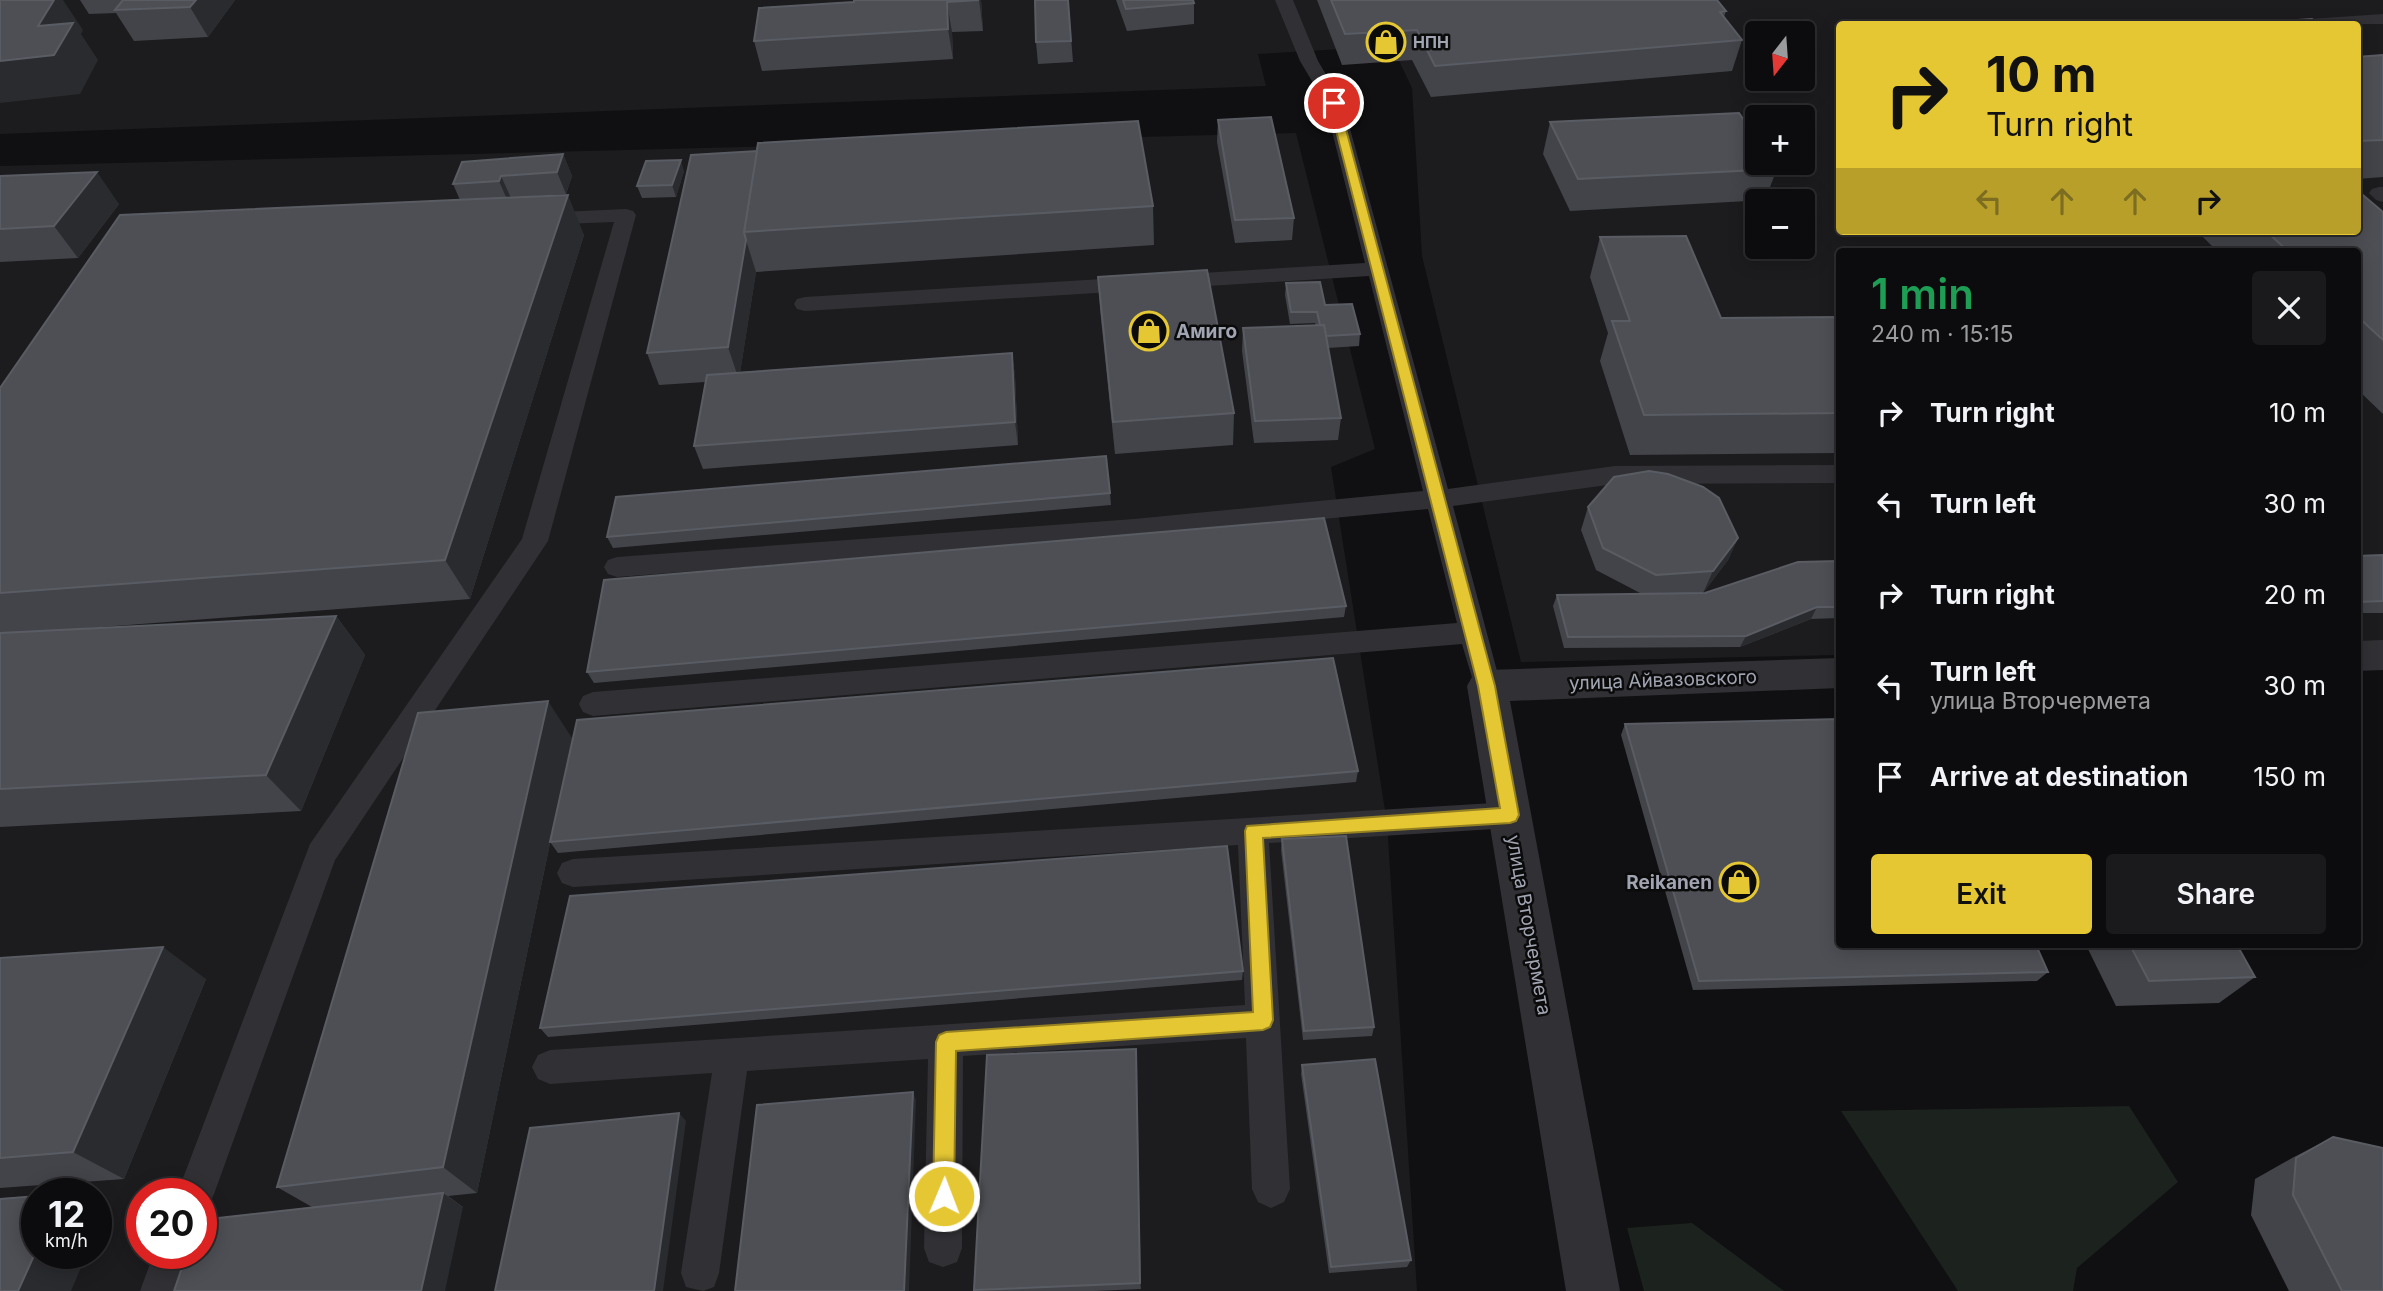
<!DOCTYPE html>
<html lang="en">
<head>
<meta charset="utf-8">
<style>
  body { margin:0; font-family:Inter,sans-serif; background:#1a191b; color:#f1f3f6; height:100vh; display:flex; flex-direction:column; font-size:26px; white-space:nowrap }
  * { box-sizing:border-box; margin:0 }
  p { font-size:23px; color:#9a9b9d }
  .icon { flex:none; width:38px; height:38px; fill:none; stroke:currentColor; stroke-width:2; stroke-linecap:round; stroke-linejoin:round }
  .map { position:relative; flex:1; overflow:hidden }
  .sheet { position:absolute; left:1836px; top:248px; width:525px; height:700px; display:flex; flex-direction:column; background:#0c0b0d; border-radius:7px; box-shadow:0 4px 18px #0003,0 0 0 2px #2c2b2e }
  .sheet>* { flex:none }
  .top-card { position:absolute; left:1836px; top:21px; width:525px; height:214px; border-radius:7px; box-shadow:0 4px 18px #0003,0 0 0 2px #2c2b2e; background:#e5c734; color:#111; overflow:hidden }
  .needle { width:46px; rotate:197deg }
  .buttons { position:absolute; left:1745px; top:21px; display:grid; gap:14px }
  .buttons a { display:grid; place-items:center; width:70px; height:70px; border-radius:7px; background:#0c0b0d; box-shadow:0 4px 18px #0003,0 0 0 2px #2c2b2e; font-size:35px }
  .speed { position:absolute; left:21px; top:1178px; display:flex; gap:14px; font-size:35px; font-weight:700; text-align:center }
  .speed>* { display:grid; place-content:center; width:91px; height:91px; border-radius:50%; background:#0c0b0d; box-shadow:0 4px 18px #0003,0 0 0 2px #2c2b2e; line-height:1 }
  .speed small { font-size:18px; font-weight:400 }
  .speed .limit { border:10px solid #d22; background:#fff; color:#111 }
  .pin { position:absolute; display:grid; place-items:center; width:60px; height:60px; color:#fff; margin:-30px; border:4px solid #fff; border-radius:50%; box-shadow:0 2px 7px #0007 }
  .me { position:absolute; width:77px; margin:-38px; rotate:1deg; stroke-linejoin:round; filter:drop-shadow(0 0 5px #0008) }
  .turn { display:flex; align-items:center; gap:24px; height:147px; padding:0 35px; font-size:32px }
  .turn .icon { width:91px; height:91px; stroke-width:2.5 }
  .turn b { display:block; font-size:49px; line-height:60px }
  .lanes { display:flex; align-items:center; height:66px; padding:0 35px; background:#0003; justify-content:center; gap:35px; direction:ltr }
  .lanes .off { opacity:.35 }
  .round { display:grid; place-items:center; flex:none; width:74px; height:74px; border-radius:7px; background:#1a191b }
  .overview { display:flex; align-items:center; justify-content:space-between; height:119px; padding:0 35px }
  h1 { font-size:42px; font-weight:600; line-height:52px; color:#1e9e55 }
  .primary-button { display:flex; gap:14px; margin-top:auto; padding:14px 35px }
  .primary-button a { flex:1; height:80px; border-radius:7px; background:#e5c734; color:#111; font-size:28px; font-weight:600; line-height:80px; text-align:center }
  .primary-button a+a { background:#1a191b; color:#f1f3f6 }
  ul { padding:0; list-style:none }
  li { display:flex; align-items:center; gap:21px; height:91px; padding:0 35px }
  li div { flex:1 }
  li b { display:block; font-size:26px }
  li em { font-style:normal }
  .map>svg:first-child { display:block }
  .built { fill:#1c1c1e; fill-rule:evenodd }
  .green { fill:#1c231e }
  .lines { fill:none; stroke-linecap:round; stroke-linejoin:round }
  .service { fill:#313135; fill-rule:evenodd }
  .minor { fill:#313135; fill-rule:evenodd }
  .wall { fill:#434449 }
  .shaded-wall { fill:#2a2b2e }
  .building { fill:#4d4f54; stroke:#5a5c63; stroke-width:2 }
  .route { fill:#e5c734; stroke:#958122; stroke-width:2 }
  .labels { text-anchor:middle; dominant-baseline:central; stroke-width:5; stroke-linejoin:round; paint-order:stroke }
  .far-poi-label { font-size:16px; font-weight:bold; fill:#a1a4b1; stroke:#0b0b0c; text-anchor:start }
  .poi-label { font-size:19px; font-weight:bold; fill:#a1a4b1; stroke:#0b0b0c; text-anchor:start }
  .street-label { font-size:19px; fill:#a1a4b1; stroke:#0b0b0c }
</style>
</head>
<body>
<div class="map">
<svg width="2383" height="1291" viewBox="0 0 2383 1291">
  <rect width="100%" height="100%" fill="#100f11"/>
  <!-- built -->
  <g class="built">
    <path d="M0 0H2383V642L2357 643V252H1839V655L1521 662 1422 256 1412 88 1392 46 1258 54 1266 86 0 134ZM1839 24H2357V231H1839ZM1757 33H1802V79H1757ZM1757 117H1802V163H1757ZM1757 201H1802V247H1757Z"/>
    <path d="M1296 133 1375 449 1331 467 1387 823 1417 1291H0V166ZM37 1194H96V1253H37ZM142 1194H201V1253H142Z"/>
  </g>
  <!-- green -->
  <g class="green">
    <path d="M2129 1106 2178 1182 2077 1268 2073 1291H1958L1841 1111Z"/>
    <path d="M1692 1223 1784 1291H1644L1627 1228Z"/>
  </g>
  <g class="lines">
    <!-- service -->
    <g class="service">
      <path d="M1275 0H1293L1318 61 1343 103 1448 489 1615 466 1839 465V483L1615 484 1453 506 1501 686 1497 694 1487 697 1477 694 1462 644 593 716 583 712 579 704 583 696 593 692 1457 623 1428 509 1134 537 617 577 608 574 604 567 608 560 617 557 1134 519 1423 491 1369 276 805 311 797 309 794 304 797 299 805 297 1365 263 1325 103 1300 61Z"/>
      <path d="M2383 14V24H2300L2309 19Z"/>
      <path d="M2379 187H2383V202L2376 200 2369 193 2372 189Z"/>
      <path d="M626 209 633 211 636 215 548 541 335 860 214 1194 208 1207 201 1210V1194H177L310 844 522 539 614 222 539 225 532 223 529 219 532 215 539 213Z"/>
      <path d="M1510 802 1521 806 1525 815 1521 824 1510 828 1269 843 1290 1189 1284 1202 1271 1208 1258 1202 1252 1189 1246 1038 963 1056 962 1248 957 1262 943 1267 929 1262 924 1248 928 1059 747 1071 719 1273 714 1287 703 1291 686 1287 681 1273 712 1073 550 1084 538 1079 532 1067 538 1055 550 1050 1245 1005 1238 845 573 887 562 883 557 873 562 863 573 859Z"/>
      <path d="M154 1253H192L178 1291H140Z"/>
    </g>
    <!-- minor -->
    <g class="minor">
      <path d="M2383 640V670L2357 671V641Z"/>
      <path d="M1839 658V688L1510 701 1620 1291H1566L1467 686 1473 675 1487 670Z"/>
    </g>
  </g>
  <!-- wall -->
  <g class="wall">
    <path d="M80 0H235L208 37 134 41 116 13 89 14Z"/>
    <path d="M854 0H981L983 31 952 32 953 59 762 71 754 41 854 2Z"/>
    <path d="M1068 0 1073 62 1038 64 1036 42Z"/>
    <path d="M1116 0H1193L1194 3V24L1127 31Z"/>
    <path d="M1317 0H1717L1726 11 1724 17 1742 40 1732 71 1431 97 1412 60 1342 65Z"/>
    <path d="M2383 55V177L2357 179V57Z"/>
    <path d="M1218 120 1294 218 1292 240 1235 243 1217 142Z"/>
    <path d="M1550 122 1777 169 1765 200 1570 211 1543 154Z"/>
    <path d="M563 154 572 176 566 194 521 197 584 235 470 599 62 630 336 616 365 655 301 811 0 827V388L460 200 453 184Z"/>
    <path d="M691 155 1153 206 1154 245 756 272 740 372 1012 353 1015 376 1018 445 703 469 694 446 705 382 659 385 647 353Z"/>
    <path d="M684 171 676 197 642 198 637 186Z"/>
    <path d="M0 176 119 204 78 258 0 262Z"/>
    <path d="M2383 212V414L2357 389V252H2218L2197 231H2357Z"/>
    <path d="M1600 237 1721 318 1839 317V453L1630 455 1600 361 1608 333 1590 277Z"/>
    <path d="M1098 277 1234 413 1233 445 1115 454 1100 309Z"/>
    <path d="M1286 283 1325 305 1360 334 1359 346 1328 348 1341 418 1338 440 1254 443 1242 351 1243 328 1316 326 1315 323 1290 324 1285 295Z"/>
    <path d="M1110 493 1111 505 613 548 607 537Z"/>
    <path d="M1588 507 1738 538 1728 560 1703 593H1705L1839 561V618L1811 619 1740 647 1564 648 1553 606 1557 595 1642 594 1596 570 1581 530Z"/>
    <path d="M2383 555V613H2357V556Z"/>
    <path d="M1346 606 1344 617 594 683 587 672Z"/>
    <path d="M1625 724 2048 972 2037 981 1693 990 1621 735Z"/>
    <path d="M572 738 477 1193 448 1196 463 1207H312L277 1187Z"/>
    <path d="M1358 771 1356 782 558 853 550 842Z"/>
    <path d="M1282 839 1374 1027 1372 1036 1303 1040 1281 850Z"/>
    <path d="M2086 945H2237L2255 977 2219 1003 2116 1006Z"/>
    <path d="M0 958 206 979 124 1179 0 1188Z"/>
    <path d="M1243 971 1242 980 548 1037 540 1028Z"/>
    <path d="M1136 1049 1141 1289 1095 1291H974V1290Z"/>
    <path d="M1302 1065 1411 1260 1407 1267 1329 1273 1301 1074Z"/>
    <path d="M2333 1137 2383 1291H2289L2251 1215 2255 1179 2292 1158Z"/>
  </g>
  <!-- shaded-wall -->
  <g class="shaded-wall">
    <path d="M54 0H63L83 30 81 34 98 60 80 94 0 103V61L38 26Z"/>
    <path d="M196 0H235L208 37 190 7Z"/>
    <path d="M979 0H981L983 31Z"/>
    <path d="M947 2 952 32 953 59 948 29Z"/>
    <path d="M563 154 572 176 566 194 557 172Z"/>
    <path d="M681 160 684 171 676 197 672 185Z"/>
    <path d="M97 172 119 204 78 258 54 226Z"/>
    <path d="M501 176 511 198 509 204 499 181Z"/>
    <path d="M568 195 584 235 470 599 445 560Z"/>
    <path d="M746 240 756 272 739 380 728 347Z"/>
    <path d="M1012 353 1015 376 1018 445 1015 422Z"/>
    <path d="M1738 538 1728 560 1703 593 1713 571Z"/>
    <path d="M1817 607 1811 619 1740 647 1746 636Z"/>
    <path d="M336 616 365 655 301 811 266 775Z"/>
    <path d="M548 701 572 738 477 1193 443 1167Z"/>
    <path d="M163 947 206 979 124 1179 73 1152Z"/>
    <path d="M1136 1049 1137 1058 1141 1289 1140 1283Z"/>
    <path d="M913 1092 916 1100 909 1291H904Z"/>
    <path d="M679 1113 686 1121 663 1291H654Z"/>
    <path d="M443 1193 463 1207 445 1291H421Z"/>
    <path d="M96 1210 103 1214 96 1231Z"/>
    <path d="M37 1249V1253H87L71 1291H18Z"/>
  </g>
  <!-- building -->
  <g class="building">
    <path d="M0 0H54L38 26 73 23 54 55 0 61Z"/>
    <path d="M123 0H196L190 7 115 10Z"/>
    <path d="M854 0H979L947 2 948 29 754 41 759 8 854 2Z"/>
    <path d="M1035 0H1068L1071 41 1036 42Z"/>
    <path d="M1123 0H1193L1194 3 1126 9Z"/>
    <path d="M1331 0H1717L1726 11 1720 12 1742 40 1435 66 1417 30 1345 34Z"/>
    <path d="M2312 19 2320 24H2233Z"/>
    <path d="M2383 55V140L2357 141V57Z"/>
    <path d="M1739 113 1757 139V163H1773L1777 169 1578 179 1550 122Z"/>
    <path d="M1271 117 1294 218 1235 220 1218 120Z"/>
    <path d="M1138 121 1153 206 744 232 758 143Z"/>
    <path d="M757 151 744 232 746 240 728 347 647 353 691 155Z"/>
    <path d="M563 154 557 172 501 176 499 181 453 184 462 162Z"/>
    <path d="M681 160 672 185 637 186 646 161Z"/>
    <path d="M97 172 54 226 0 229V176Z"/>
    <path d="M2357 190 2383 212V340L2357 316V252H2289L2266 231H2357Z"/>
    <path d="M568 195 445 560 0 593V388L120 215Z"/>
    <path d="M1686 236 1721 318 1839 317V413L1644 415 1612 321H1630L1600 237Z"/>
    <path d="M1207 270 1234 413 1113 422 1098 277Z"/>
    <path d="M1320 282 1325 305 1352 304 1360 334 1326 336 1324 325H1320L1317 312H1291L1286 283Z"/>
    <path d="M1324 325 1341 418 1255 421 1243 328Z"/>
    <path d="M1012 353 1015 422 694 446 707 375Z"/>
    <path d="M1106 456 1110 493 607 537 616 497Z"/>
    <path d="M1649 471 1668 474 1703 487 1719 498 1738 538 1713 571 1656 575 1603 548 1588 507 1614 477Z"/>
    <path d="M1324 518 1346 606 587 672 604 580Z"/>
    <path d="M2383 555V601L2357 602V556Z"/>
    <path d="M1839 561V607H1817L1746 636 1568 637 1557 595 1705 593 1798 562Z"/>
    <path d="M336 616 266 775 0 789V633Z"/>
    <path d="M1333 658 1358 771 550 842 577 720Z"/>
    <path d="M548 701 443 1167 277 1187 418 713Z"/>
    <path d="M1839 719V945H2036L2048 972 1699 981 1625 724Z"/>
    <path d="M1346 836 1374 1027 1304 1031 1282 839Z"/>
    <path d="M1227 846 1243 971 540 1028 570 896Z"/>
    <path d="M2130 945H2237L2255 977 2149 981Z"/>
    <path d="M163 947 73 1152 0 1158V958Z"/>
    <path d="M1136 1049 1140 1283 974 1290 987 1055Z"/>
    <path d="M1375 1059 1411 1260 1331 1267 1302 1065Z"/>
    <path d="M913 1092 904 1291H735L757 1105Z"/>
    <path d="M679 1113 654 1291H495L530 1128Z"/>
    <path d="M2333 1137 2383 1148V1291H2342L2293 1195 2296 1158Z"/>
    <path d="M443 1193 421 1291H174L187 1253H201V1220Z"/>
    <path d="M37 1196V1249L18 1291H0V1199Z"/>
  </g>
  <!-- route -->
  <path class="route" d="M1334 100 1339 103 1495 686 1519 815 1516 821 1510 823 1263 838 1273 1020 1270 1027 1263 1030 956 1051 954 1196 951 1204 944 1207 936 1204 933 1196 936 1042 939 1035 946 1032 1253 1012 1245 831 1247 826 1500 808 1478 686 1329 103Z"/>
  <!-- icons -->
  <defs>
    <symbol id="shop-ring" viewBox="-11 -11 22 22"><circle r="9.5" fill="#0b0b0c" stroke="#e5c734" stroke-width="1.5"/><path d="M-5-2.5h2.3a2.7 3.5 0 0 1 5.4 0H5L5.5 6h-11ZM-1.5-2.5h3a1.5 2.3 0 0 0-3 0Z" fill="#e5c734"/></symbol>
  </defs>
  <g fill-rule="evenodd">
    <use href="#shop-ring" x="1364" y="20" width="44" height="44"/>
    <use href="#shop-ring" x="1127" y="309" width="44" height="44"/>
    <use href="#shop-ring" x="1717" y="860" width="44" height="44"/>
  </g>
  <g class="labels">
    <!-- far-poi labels -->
    <g class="far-poi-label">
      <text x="1413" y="42">НПН</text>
    </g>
    <!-- poi labels -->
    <g class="poi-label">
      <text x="1176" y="331">Амиго</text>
      <text x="1712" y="882" text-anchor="end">Reikanen</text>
    </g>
    <!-- street labels -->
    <g class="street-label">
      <text transform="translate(1663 680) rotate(-2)">улица Айвазовского</text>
      <text transform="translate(1529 925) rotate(80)">улица Вторчермета</text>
    </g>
  </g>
</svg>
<div class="buttons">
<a><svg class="needle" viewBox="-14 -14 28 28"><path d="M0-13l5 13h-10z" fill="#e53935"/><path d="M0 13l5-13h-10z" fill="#9a9b9d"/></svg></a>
<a>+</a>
<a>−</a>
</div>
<div class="speed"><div>12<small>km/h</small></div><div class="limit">20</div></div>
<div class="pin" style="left:1334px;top:103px;background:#d93025"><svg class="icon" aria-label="arrive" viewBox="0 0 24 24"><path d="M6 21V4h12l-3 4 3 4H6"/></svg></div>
<svg class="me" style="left:944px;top:1196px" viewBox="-20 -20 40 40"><circle r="17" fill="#e5c734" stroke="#fff" stroke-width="3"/><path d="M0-11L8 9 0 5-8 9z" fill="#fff"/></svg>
<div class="top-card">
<div class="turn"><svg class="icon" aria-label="right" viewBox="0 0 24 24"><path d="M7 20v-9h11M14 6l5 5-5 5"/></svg><div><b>10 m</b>Turn right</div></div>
<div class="lanes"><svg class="icon off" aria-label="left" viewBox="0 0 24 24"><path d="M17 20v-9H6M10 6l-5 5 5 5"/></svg><svg class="icon off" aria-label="ahead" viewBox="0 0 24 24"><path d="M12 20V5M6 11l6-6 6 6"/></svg><svg class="icon off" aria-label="ahead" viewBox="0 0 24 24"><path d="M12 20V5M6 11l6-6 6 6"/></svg><svg class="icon" aria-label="right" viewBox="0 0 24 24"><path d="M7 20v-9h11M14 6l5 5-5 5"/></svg></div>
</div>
<section class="sheet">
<div class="overview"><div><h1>1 min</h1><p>240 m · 15:15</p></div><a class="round"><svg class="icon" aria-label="close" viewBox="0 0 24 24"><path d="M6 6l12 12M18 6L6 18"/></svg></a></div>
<ul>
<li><svg class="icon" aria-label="right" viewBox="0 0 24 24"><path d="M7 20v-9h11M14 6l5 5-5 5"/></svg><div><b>Turn right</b></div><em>10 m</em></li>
<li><svg class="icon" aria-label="left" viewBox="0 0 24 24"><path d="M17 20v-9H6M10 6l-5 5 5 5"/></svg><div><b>Turn left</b></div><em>30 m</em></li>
<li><svg class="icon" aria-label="right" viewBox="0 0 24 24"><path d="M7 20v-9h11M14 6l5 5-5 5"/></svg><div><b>Turn right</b></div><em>20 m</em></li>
<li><svg class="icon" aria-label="left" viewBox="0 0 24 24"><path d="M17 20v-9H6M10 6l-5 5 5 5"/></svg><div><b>Turn left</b><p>улица Вторчермета</p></div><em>30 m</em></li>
<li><svg class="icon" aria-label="arrive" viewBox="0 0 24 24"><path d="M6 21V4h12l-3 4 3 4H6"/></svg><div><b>Arrive at destination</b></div><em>150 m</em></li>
</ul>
<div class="primary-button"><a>Exit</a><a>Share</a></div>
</section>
</div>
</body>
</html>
